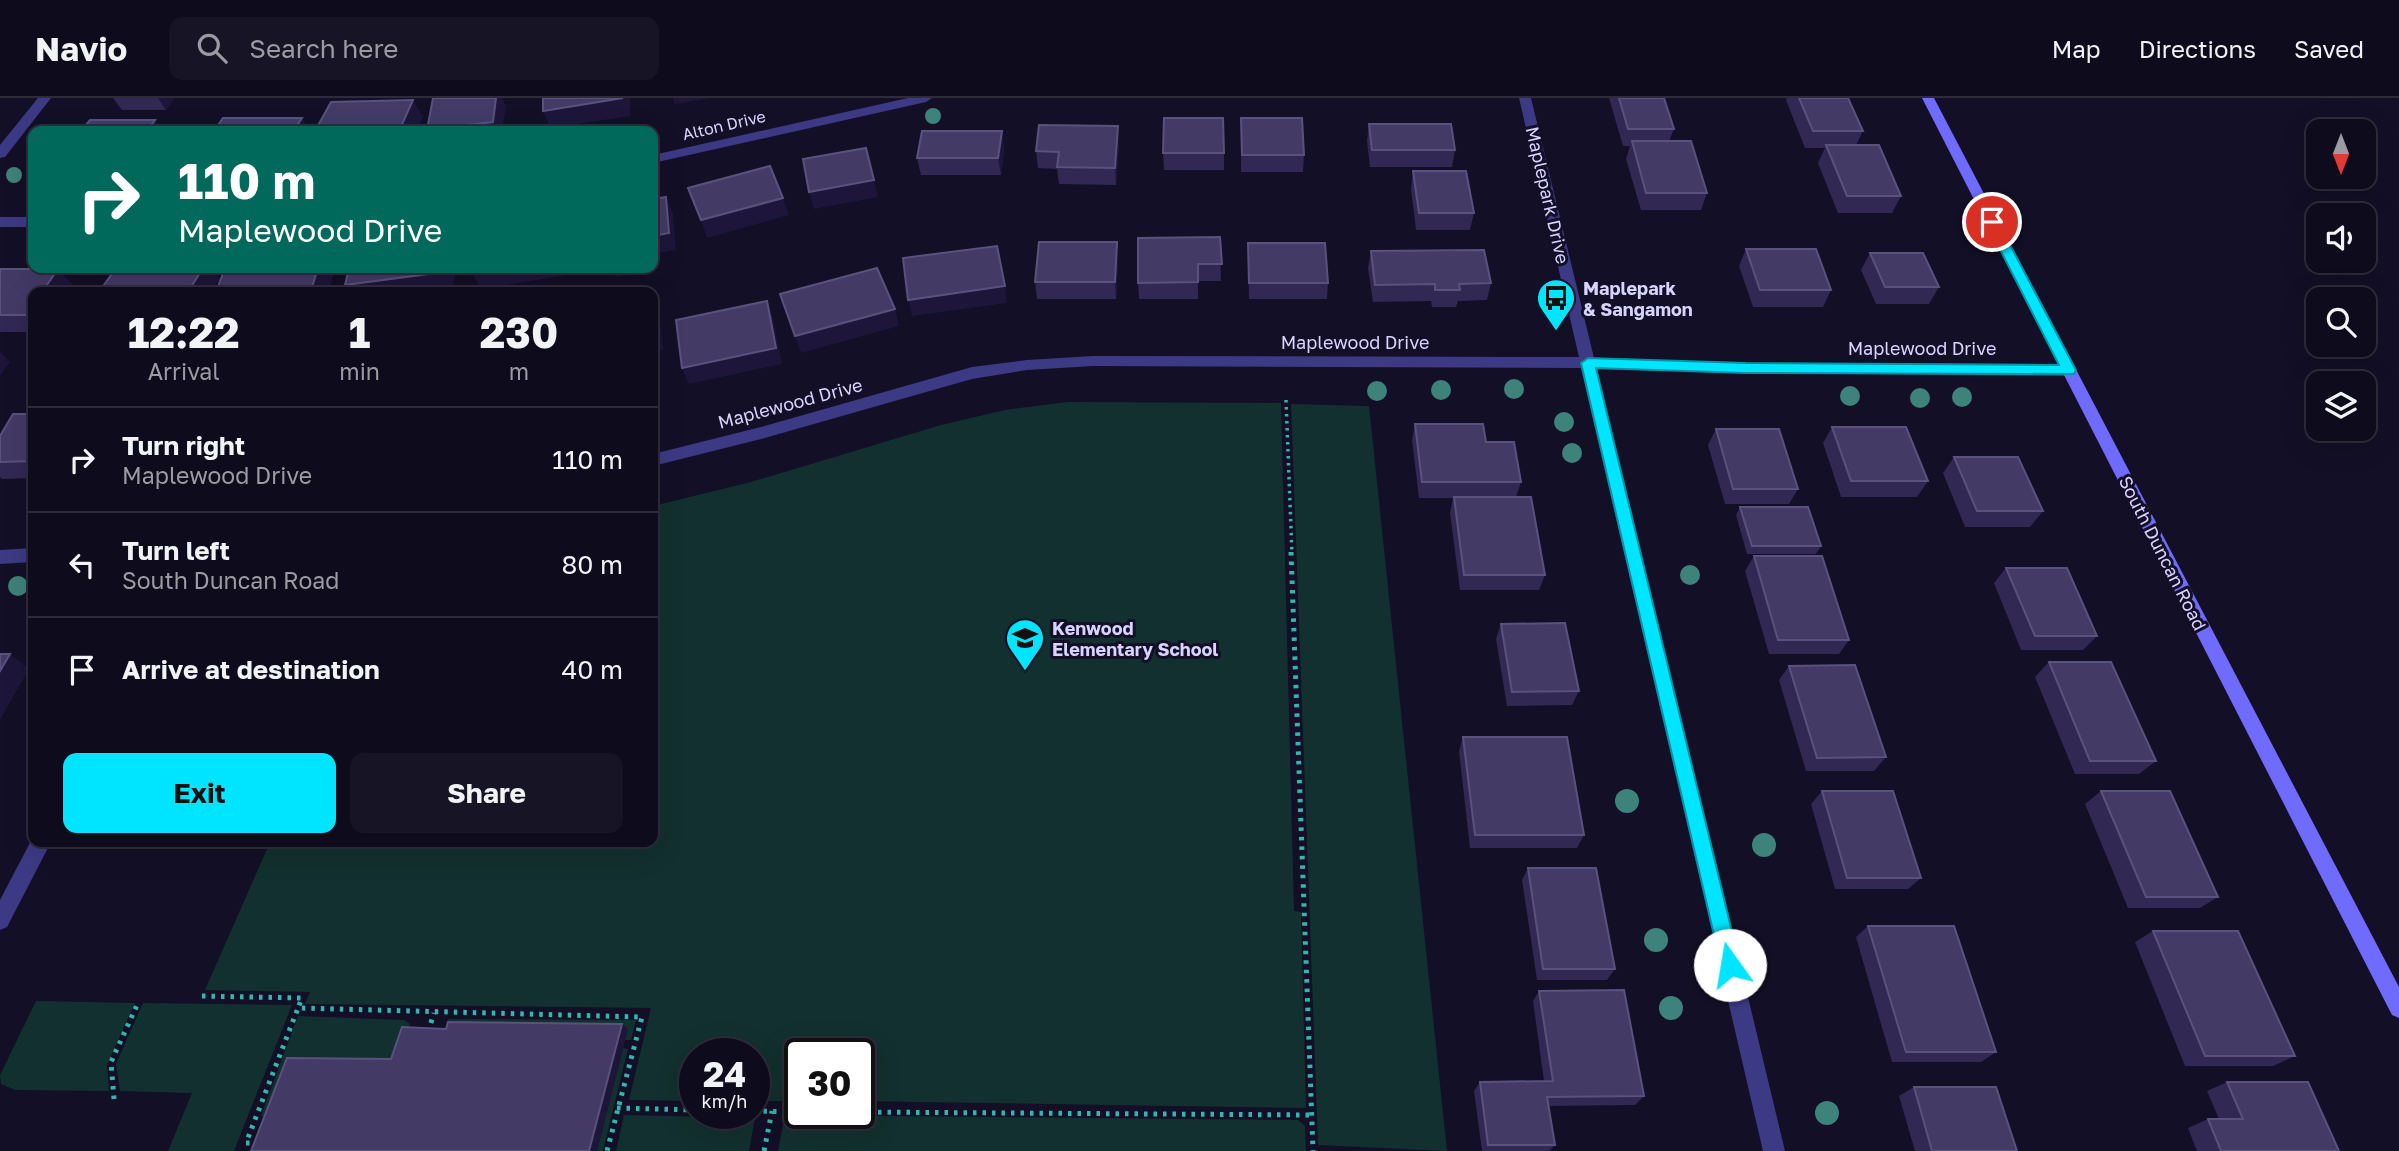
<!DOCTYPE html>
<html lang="en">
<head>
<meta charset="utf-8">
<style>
  body { margin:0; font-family:"Golos Text",sans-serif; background:#171425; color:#f1f3f6; height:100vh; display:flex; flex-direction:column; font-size:26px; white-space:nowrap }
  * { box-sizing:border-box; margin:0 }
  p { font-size:23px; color:#9b9ba3 }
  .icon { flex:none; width:38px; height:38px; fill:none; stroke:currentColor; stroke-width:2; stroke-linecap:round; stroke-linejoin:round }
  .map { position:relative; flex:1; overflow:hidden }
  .drawer { position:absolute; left:28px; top:189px; width:630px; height:560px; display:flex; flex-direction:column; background:#0e0b1c; border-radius:14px; box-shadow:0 7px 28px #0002,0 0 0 2px #2e2b3b }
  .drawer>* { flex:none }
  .hud { position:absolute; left:28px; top:28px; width:630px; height:147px; border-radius:14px; box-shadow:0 7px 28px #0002,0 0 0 2px #2e2b3b; background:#00695c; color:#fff; overflow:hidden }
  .needle { width:46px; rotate:180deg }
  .controls { position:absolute; left:2306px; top:21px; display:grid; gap:14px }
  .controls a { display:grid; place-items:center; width:70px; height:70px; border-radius:14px; background:#0e0b1c; box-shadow:0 7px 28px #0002,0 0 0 2px #2e2b3b; font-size:35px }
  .speed { position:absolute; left:679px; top:940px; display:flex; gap:14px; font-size:35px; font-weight:700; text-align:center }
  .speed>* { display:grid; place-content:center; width:91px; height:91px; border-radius:50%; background:#0e0b1c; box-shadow:0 7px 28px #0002,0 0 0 2px #2e2b3b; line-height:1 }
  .speed small { font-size:18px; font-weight:400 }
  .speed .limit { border:4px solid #111; border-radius:10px; background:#fff; color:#111 }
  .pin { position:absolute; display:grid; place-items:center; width:60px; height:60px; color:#fff; margin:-30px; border:4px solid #fff; border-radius:50%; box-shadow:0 2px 7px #0007 }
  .me { position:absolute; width:77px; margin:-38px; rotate:347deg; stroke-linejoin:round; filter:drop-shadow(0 0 5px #0008) }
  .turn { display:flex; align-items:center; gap:24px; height:147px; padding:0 35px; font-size:32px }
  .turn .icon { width:91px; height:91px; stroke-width:2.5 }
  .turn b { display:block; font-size:49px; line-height:60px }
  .eta { display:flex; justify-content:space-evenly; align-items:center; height:119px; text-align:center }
  .eta b { font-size:42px; font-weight:700; line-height:49px }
  .action { display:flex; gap:14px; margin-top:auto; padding:14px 35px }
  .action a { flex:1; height:80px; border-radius:14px; background:#00e5ff; color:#111; font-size:28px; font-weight:700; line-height:80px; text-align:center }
  .action a+a { background:#171425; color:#f1f3f6 }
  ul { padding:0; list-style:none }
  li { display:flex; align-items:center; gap:21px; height:105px; padding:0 35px; border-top:2px solid #2e2b3b }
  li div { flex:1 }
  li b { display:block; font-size:26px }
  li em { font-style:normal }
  header { display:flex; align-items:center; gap:42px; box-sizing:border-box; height:98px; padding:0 35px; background:#0e0b1c; border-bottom:2px solid #2e2b3b }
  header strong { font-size:33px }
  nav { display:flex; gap:38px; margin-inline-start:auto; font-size:24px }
  .search { width:490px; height:63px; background:#171425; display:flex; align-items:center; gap:18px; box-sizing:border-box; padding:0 24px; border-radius:14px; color:#9b9ba3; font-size:26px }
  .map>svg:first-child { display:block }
  .green { fill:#12302f }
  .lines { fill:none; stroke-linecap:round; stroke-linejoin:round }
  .path-far1 { stroke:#2fb8b0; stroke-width:3.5; stroke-dasharray:2.5 4.5; stroke-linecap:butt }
  .path { stroke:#2fb8b0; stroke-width:5; stroke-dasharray:3.5 6; stroke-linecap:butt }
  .minor { fill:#3d3a85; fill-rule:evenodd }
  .secondary { fill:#6f6bff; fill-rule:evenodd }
  .tree { fill:#3d827b }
  .wall { fill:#312854 }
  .shaded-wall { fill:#1d163a }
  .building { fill:#433a66; stroke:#5a527e; stroke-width:2 }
  .route { fill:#00e5ff; stroke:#0095a6; stroke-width:2 }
  .labels { text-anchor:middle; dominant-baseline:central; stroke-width:6; stroke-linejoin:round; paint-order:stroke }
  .far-street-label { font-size:16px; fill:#d9d4ff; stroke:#130f26 }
  .street-label { font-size:18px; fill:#d9d4ff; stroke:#130f26 }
  .poi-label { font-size:18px; font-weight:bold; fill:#d9d4ff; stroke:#130f26; text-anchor:start }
</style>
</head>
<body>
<header>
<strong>Navio</strong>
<div class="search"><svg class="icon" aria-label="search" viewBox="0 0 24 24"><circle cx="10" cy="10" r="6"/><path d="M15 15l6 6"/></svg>Search here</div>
<nav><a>Map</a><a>Directions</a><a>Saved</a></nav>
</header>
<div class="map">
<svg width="2399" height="1053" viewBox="0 0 2399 1053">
  <rect width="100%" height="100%" fill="#130f26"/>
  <!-- green -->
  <g class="green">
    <path d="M1068 304 1281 305 1294 813 1301 814 1306 1010 859 1003V956H800V1003H754V956H695V1003L629 1002 651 910 305 906 310 894 205 892 270 744H653V408L751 384 941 327 1005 312Z"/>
    <path d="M1291 306 1369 308 1447 1053 1318 1047Z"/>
    <path d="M36 903 135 905 107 967 109 993 15 992 1 986 0 977Z"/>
    <path d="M143 905 292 907 234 1053H168L192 995 120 993 116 966Z"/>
    <path d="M298 918 404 922 410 926 399 966 276 1018H261Z"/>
    <path d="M448 921 636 922 631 942H625L627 931 446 930Z"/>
    <path d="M623 950 628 951 603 1053H597Z"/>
    <path d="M624 1017 755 1020 749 1053H616Z"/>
    <path d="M785 1017 1298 1022 1305 1028 1306 1053H778Z"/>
  </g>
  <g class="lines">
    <!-- path-far1 -->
    <path class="path-far1" d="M1286 302 1292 456"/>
    <!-- path -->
    <g class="path">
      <path d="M1291 454 1313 1053"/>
      <path d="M202 898 302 900 298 910"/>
      <path d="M428 934 434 915"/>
      <path d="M114 1001 111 964 138 905"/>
      <path d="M617 1010 695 1012"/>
      <path d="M754 1013 800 1014"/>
      <path d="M859 1014 1311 1017"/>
      <path d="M259 1045H246L298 910 642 919 607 1053"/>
      <path d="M764 1053 772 1013"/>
    </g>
    <!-- minor -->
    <g class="minor">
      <path d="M38 0H51L5 59 0 60V47Z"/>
      <path d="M908 0H932L926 4 653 65V57Z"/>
      <path d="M1519 0H1531L1594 260 1746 265 2069 266 2077 272 2069 278 1746 275 1597 271 1785 1053H1763L1581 270 1093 268 1027 272 972 281 761 341 653 368V356L761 329 972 269 1027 262 1093 258 1579 259Z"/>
      <rect x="0" y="119" width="33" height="10"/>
      <path d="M33 450V464L0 466V452Z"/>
      <path d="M33 739V744H51L7 829 0 832V802Z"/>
    </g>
    <!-- secondary -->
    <path class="secondary" d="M1922 0H1934L2399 889V920L2392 917Z"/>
  </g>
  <!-- trees -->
  <g class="tree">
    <circle cx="933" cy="18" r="8"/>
    <circle cx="14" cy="77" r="8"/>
    <circle cx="1514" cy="291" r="10"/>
    <circle cx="1441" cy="292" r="10"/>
    <circle cx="1377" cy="293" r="10"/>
    <circle cx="1850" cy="298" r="10"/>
    <circle cx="1962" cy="299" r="10"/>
    <circle cx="1920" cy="300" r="10"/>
    <circle cx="1564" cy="324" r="10"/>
    <circle cx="1572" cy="355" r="10"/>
    <circle cx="1690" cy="477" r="10"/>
    <circle cx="18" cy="488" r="10"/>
    <circle cx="1627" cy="703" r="12"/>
    <circle cx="1764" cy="747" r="12"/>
    <circle cx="1656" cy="842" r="12"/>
    <circle cx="1671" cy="910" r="12"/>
    <circle cx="1827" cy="1015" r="12"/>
  </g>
  <!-- wall -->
  <g class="wall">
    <path d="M113 0H174L166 12H122Z"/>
    <path d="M1609 0H1664L1674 31 1669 43 1707 95 1701 112H1641L1626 61 1630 48H1623Z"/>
    <path d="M1787 0H1848L1863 33 1856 47 1901 98 1892 115H1838L1818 65 1825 50H1805L1786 2Z"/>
    <path d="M1241 20 1304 57 1303 74H1241Z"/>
    <path d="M1369 26 1455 52 1452 69H1370L1367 43Z"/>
    <path d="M1119 46 1116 87 1059 86 1057 71 1038 70 1036 53Z"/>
    <path d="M1004 51 1001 77H921L917 60Z"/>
    <path d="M1163 55H1224V72H1164Z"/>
    <path d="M1413 73 1474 115 1470 132H1416L1411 91Z"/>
    <path d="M1220 139 1221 183H1198V201H1139L1138 185Z"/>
    <path d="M1248 145 1328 185 1327 201H1249Z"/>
    <path d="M1746 151 1831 192 1823 209H1753L1739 168Z"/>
    <path d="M1371 153 1491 185 1487 202 1458 203 1456 209H1432L1431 203 1373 204 1368 170Z"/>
    <path d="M1870 155 1939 189 1929 206H1876L1861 172Z"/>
    <path d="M1118 160 1116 201H1037L1035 184Z"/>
    <path d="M225 170H335L328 194H216Z"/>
    <path d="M0 171 74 188 33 194V234H0Z"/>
    <path d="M33 316V380L2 381 0 379V338Z"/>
    <path d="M1415 326 1486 344 1521 384 1516 399 1545 477 1539 492H1460L1450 415 1453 400H1419L1412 342Z"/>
    <path d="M1832 329 1928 383 1917 399H1841L1823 345Z"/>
    <path d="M1716 331 1798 391 1789 406H1725L1708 347Z"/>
    <path d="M1954 359 2043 413 2030 429H1965L1943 375Z"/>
    <path d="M1740 409 1821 448 1816 456H1747L1736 417Z"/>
    <path d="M1754 458 1849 542 1839 556H1769L1745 473Z"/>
    <path d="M2006 470 2097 538 2083 552H2021L1994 485Z"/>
    <path d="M1501 526 1579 593 1572 607 1507 608 1496 541Z"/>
    <path d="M2049 564 2156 663 2139 676H2075L2035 579Z"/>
    <path d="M1789 568 1886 659 1874 673H1806L1779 582Z"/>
    <path d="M1463 639 1584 737 1577 750H1470L1459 653Z"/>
    <path d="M1822 693 1921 780 1908 791H1835L1811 706Z"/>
    <path d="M2101 693 2218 799 2200 810H2128L2085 706Z"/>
    <path d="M1528 770 1615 871 1607 882H1537L1522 782Z"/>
    <path d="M1868 828 1996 954 1981 964H1892L1856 839Z"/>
    <path d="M2153 833 2295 958 2273 968H2185L2135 844Z"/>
    <path d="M1539 893 1644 998 1635 1007 1549 1008 1555 1047 1549 1053H1482L1474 993 1480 984 1544 983 1533 903Z"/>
    <path d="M2227 984 2339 1053H2197L2188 1030 2208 1021H2219L2207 993Z"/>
    <path d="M1914 989 2017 1053H1915L1899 998Z"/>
  </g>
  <!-- shaded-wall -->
  <g class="shaded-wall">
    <path d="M158 0H174L166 12Z"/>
    <path d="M496 0H502L506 8 502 33H428L427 32Z"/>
    <path d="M623 0H630V18L551 30 543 13Z"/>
    <path d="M673 0H710L675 6Z"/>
    <path d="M413 2 423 19 416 33H399Z"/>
    <path d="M302 20 310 33H293Z"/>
    <path d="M155 22 163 33H147Z"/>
    <path d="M1118 28 1119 46 1116 87 1115 70Z"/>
    <path d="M1002 33 1004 51 1001 77 998 60Z"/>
    <path d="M874 82 878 99 814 111 809 94Z"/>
    <path d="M666 99 673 116 676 152 653 156V138Z"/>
    <path d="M783 100 789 117 707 140 701 122Z"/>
    <path d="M1117 144 1118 160 1116 201 1115 184Z"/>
    <path d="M203 170H211L220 181 211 194H188Z"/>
    <path d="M318 170H335L328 194H313L311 192Z"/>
    <path d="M443 170H456L453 191 427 194H350L345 187Z"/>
    <path d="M497 170H568V177L481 191 471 174Z"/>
    <path d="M611 170H652V172L616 179Z"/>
    <path d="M58 171 74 188 69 194H42Z"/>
    <path d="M1005 188 1007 205 912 218 908 202Z"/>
    <path d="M767 203 773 220 782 266 689 286 682 270Z"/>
    <path d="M33 207V224L26 217Z"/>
    <path d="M895 211 899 228 801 255 795 238Z"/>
    <path d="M656 213 660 222 663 252 653 254Z"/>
    <path d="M0 254 10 264 0 278Z"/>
    <path d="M10 556 29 571 0 622V573Z"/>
    <path d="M622 926 628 931 597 1053H589Z"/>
  </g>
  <!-- building -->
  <g class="building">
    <path d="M433 0H496L493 24 427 32Z"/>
    <path d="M543 0H623L543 13Z"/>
    <path d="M1619 0H1664L1674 31H1628Z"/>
    <path d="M1799 0H1848L1863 33H1813Z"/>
    <path d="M413 2 399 33H315L331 4Z"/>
    <path d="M223 20H302L293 33H214Z"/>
    <path d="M1164 20H1223L1224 55H1163Z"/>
    <path d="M1241 20H1302L1304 57H1242Z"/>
    <path d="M90 22H155L147 33H81Z"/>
    <path d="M1369 26H1451L1455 52H1372Z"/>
    <path d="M1039 27 1118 28 1115 70 1057 69 1059 54 1036 53Z"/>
    <path d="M922 33H1002L998 60H917Z"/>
    <path d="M1632 43H1691L1707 95H1646Z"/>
    <path d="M1826 47H1879L1901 98H1847Z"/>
    <path d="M866 50 874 82 809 94 803 61Z"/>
    <path d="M770 68 783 100 701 122 688 90Z"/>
    <path d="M1413 73H1466L1474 115H1419Z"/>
    <path d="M666 99 669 135 653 138V101Z"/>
    <path d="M1220 139 1222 166H1198V184L1138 185V140Z"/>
    <path d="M1039 144H1117L1115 184H1035Z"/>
    <path d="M1248 145H1325L1328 185H1249Z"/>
    <path d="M997 148 1005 188 908 202 903 160Z"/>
    <path d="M1746 151H1816L1831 192H1760Z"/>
    <path d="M1484 152 1491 185 1459 186 1460 192H1435V186L1375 187 1371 153Z"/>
    <path d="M1870 155H1923L1939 189H1885Z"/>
    <path d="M116 170H203L188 194H99Z"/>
    <path d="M225 170H318L311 192 287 194H216Z"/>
    <path d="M349 170H443V174L345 187Z"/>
    <path d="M472 170H497L471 174Z"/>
    <path d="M877 170 895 211 795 238 780 196Z"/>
    <path d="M0 171H58L42 194H33V207L26 217H0Z"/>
    <path d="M767 203 776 250 682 270 676 222Z"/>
    <path d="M656 213 659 244 653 245V214Z"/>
    <path d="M13 316H33V363L0 364V338Z"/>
    <path d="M1415 326H1483L1486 344H1514L1521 384H1422Z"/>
    <path d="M1832 329H1906L1928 383H1851Z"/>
    <path d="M1716 331H1779L1798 391H1733Z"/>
    <path d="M1954 359H2018L2043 413H1977Z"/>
    <path d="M1454 399H1531L1545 477H1464Z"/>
    <path d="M1740 409H1808L1821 448H1752Z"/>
    <path d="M1754 458H1822L1849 542H1778Z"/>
    <path d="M2006 470H2067L2097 538H2035Z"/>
    <path d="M1565 525 1579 593 1512 594 1501 526Z"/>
    <path d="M0 556H10L0 573Z"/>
    <path d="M2049 564H2111L2156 663H2090Z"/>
    <path d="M1855 567 1886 659 1817 660 1789 568Z"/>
    <path d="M1463 639H1567L1584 737H1475Z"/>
    <path d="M1822 693H1893L1921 780H1847Z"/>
    <path d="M2101 693H2170L2218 799H2146Z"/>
    <path d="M1528 770H1596L1615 871H1543Z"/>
    <path d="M1868 828H1954L1996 954H1906Z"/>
    <path d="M2153 833H2238L2295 958H2205Z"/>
    <path d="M1624 892 1644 998 1547 999 1555 1047H1488L1480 984 1553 983 1539 893Z"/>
    <path d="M448 924 622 926 589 1053H251L287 960 391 961 402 929 446 931Z"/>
    <path d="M2227 984H2308L2339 1053H2221L2208 1021H2243Z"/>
    <path d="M1914 989H1996L2017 1053H1932Z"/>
  </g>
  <!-- route -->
  <path class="route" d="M1992 120 1998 124 2076 272 2074 276 1746 275 1596 270 1740 867 1737 874 1730 876 1724 874 1721 867 1581 265 1588 260 1746 265 2059 267 1986 124Z"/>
  <!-- icons -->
  <defs>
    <symbol id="bus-pin" viewBox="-11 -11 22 30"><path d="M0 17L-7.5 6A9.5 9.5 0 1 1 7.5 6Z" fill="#00e5ff" stroke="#130f26"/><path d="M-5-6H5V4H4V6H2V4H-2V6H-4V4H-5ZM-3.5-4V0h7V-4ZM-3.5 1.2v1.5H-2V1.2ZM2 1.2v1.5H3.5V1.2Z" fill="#111"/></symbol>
    <symbol id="school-pin" viewBox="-11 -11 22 30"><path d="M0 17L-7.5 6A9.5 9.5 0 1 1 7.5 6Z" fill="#00e5ff" stroke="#130f26"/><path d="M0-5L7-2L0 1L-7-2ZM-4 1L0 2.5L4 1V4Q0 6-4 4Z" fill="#111"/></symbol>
  </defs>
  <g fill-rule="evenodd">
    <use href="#bus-pin" x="1534" y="178" width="44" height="60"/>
    <use href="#school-pin" x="1003" y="518" width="44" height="60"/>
  </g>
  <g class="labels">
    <!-- far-street labels -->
    <g class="far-street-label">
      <text transform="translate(724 27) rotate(-13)">Alton Drive</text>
    </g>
    <!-- street labels -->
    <g class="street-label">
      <text transform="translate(1548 97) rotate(77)">Maplepark Drive</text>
      <text x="1355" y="244">Maplewood Drive</text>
      <text x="1922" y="250">Maplewood Drive</text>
      <text transform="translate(790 305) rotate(-15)">Maplewood Drive</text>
      <text transform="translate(2163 455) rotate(63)">South Duncan Road</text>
    </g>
    <!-- poi labels -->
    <g class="poi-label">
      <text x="1583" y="190">Maplepark<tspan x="1583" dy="21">&amp; Sangamon</tspan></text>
      <text x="1052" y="530">Kenwood<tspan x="1052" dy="21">Elementary School</tspan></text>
    </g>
  </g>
</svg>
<div class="controls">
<a><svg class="needle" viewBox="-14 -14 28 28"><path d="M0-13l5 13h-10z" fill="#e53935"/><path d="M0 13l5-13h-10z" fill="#9b9ba3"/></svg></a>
<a><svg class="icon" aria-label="sound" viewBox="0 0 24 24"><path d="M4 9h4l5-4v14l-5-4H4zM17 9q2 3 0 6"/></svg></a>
<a><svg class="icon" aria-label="search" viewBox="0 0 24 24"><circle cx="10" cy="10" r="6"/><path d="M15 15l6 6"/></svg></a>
<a><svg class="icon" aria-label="layers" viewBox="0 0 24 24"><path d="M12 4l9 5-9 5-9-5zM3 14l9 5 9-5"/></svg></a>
</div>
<div class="speed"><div>24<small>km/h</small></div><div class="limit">30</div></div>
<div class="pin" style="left:1992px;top:124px;background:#d93025"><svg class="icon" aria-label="arrive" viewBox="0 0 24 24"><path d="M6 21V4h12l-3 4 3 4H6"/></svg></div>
<svg class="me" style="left:1730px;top:867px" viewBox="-20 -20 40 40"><circle r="19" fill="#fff"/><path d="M0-13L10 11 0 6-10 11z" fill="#00e5ff"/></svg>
<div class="hud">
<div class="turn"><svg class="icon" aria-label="right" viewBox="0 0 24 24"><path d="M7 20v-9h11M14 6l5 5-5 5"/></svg><div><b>110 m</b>Maplewood Drive</div></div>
</div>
<section class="drawer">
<div class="eta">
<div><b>12:22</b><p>Arrival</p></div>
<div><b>1</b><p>min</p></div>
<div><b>230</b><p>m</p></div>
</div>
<ul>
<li><svg class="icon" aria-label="right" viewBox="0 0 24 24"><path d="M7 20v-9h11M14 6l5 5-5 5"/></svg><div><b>Turn right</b><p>Maplewood Drive</p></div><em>110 m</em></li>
<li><svg class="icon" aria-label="left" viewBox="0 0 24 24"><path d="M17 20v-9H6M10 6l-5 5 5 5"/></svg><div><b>Turn left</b><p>South Duncan Road</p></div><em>80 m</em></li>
<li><svg class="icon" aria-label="arrive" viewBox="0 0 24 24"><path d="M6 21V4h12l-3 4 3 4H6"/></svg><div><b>Arrive at destination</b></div><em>40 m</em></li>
</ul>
<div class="action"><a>Exit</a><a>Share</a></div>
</section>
</div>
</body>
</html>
